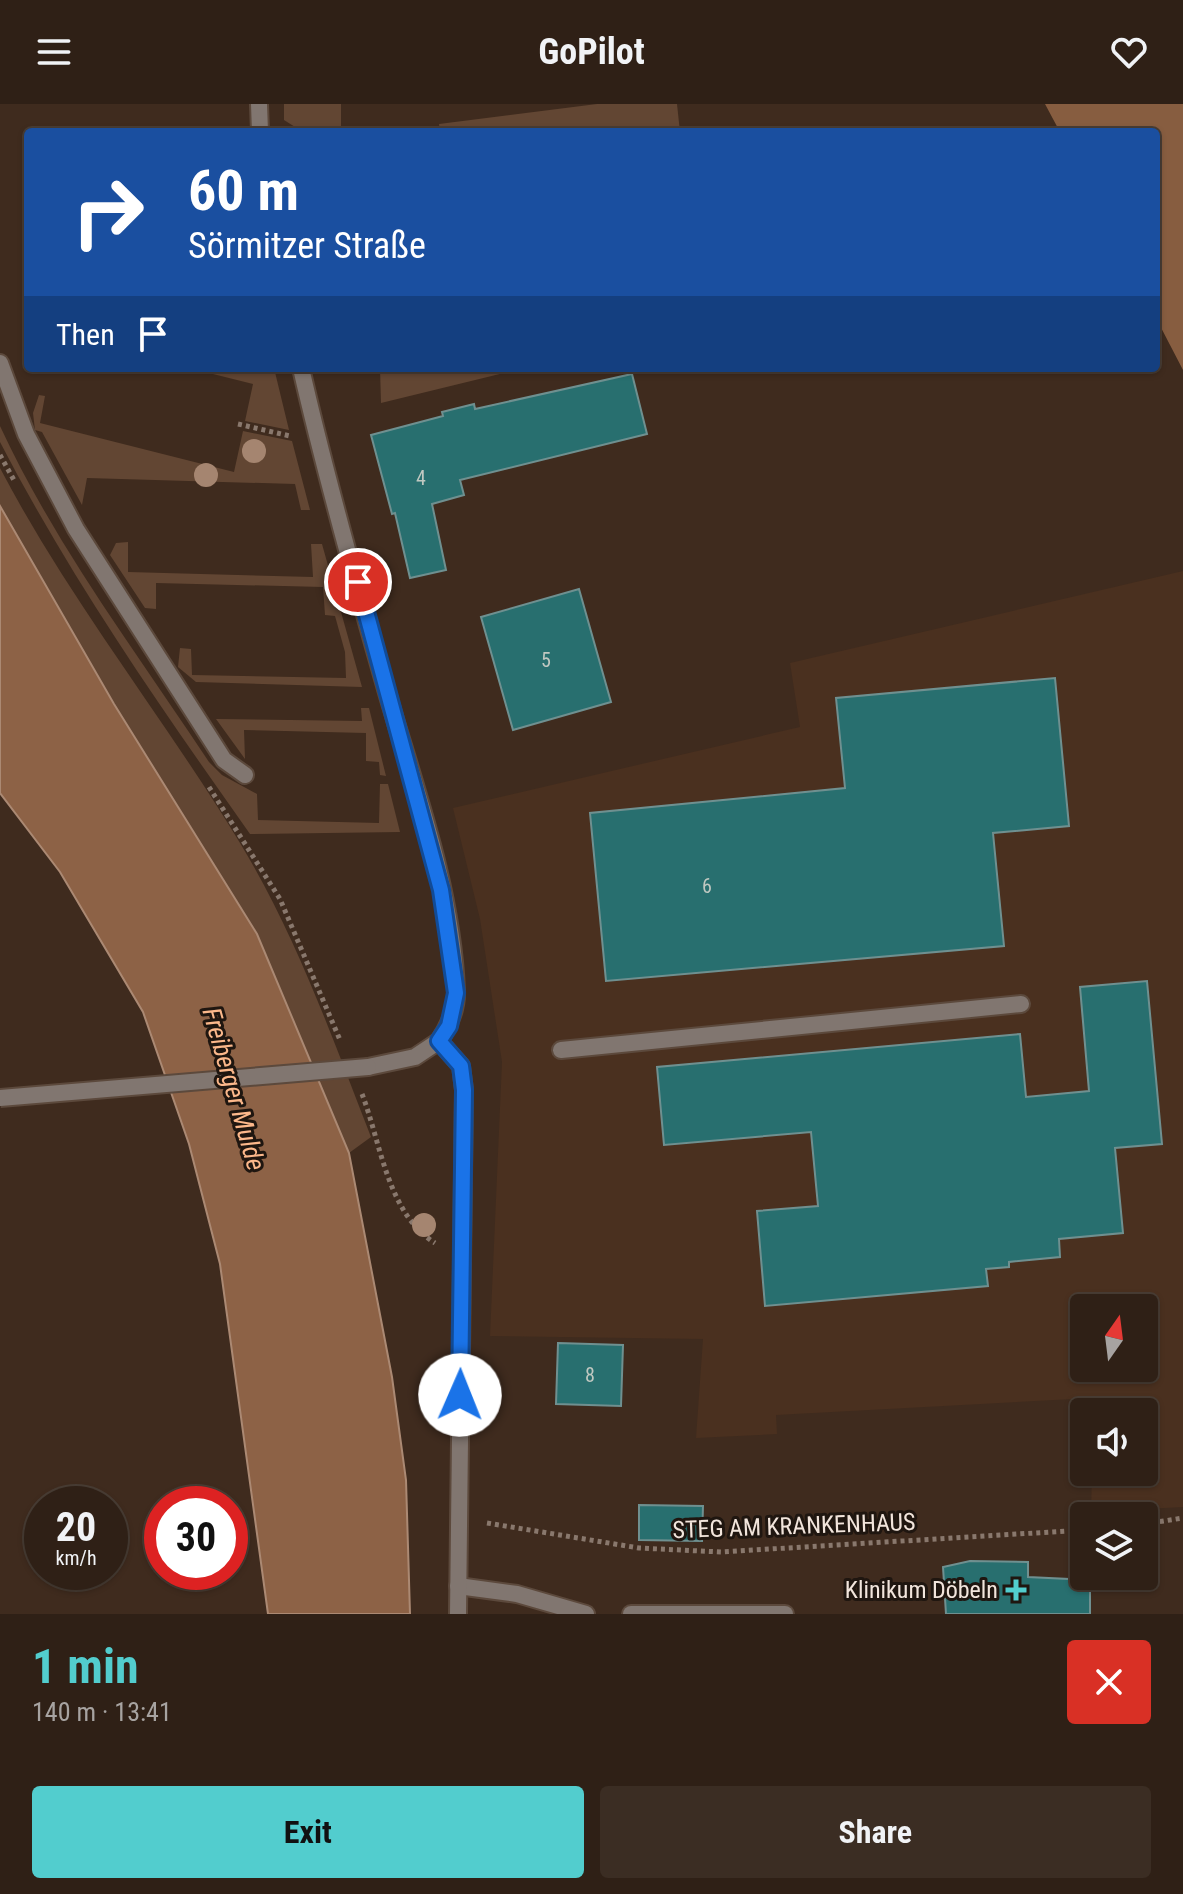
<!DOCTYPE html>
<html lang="en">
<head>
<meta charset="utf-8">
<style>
  body { margin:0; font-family:"Roboto Condensed",sans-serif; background:#3b2d23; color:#f1f3f6; height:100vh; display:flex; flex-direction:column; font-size:30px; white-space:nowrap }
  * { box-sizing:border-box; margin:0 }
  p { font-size:26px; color:#a7a3a1 }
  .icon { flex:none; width:44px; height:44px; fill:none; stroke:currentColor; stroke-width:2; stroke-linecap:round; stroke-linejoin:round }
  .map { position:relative; height:1510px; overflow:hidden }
  .panel { display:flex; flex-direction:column; background:#2f2016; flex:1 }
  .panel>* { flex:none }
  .guide { position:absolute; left:24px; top:24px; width:1136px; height:244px; border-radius:8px; box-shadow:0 2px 6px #0004,0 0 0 2px #4a3e35; background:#1a4fa0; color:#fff; overflow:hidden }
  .needle { width:52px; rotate:14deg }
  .controls { position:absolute; left:1070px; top:1190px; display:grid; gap:16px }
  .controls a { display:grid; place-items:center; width:88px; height:88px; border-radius:8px; background:#2f2016; box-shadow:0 2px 6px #0004,0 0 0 2px #4a3e35; font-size:40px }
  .speed { position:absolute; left:24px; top:1382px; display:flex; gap:16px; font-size:40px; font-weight:700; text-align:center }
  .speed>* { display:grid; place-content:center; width:104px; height:104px; border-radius:50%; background:#2f2016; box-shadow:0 2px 6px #0004,0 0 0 2px #4a3e35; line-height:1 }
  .speed small { font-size:20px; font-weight:400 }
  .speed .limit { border:12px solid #d22; background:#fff; color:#111 }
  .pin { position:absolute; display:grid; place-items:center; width:68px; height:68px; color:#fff; margin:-34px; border:4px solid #fff; border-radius:50%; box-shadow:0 2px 8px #0007 }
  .me { position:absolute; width:88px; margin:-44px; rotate:1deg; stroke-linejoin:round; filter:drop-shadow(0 0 6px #0008) }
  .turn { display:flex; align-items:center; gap:28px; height:168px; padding:0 32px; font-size:36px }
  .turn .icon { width:104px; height:104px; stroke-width:2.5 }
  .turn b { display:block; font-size:56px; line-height:68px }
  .then { display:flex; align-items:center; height:76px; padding:0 32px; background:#0003; gap:16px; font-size:30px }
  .round { display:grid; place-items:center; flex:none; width:84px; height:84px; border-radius:8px; background:#3b2d23 }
  .overview { display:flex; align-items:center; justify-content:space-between; height:136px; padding:0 32px }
  h1 { font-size:48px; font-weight:700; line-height:60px; color:#52cdce }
  .button { display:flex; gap:16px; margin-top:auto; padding:16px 32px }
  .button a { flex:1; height:92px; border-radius:8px; background:#52cdce; color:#111; font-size:32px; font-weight:700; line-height:92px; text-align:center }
  .button a+a { background:#3b2d23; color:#f1f3f6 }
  header { display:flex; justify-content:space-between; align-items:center; height:104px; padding:0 32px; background:#2f2016; font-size:36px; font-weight:700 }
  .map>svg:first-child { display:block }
  .built { fill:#4a301f; fill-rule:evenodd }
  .green { fill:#624633 }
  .forest { fill:#875d40 }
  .water { fill:#8d6246; stroke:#ab8973; stroke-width:2 }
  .building { fill:#286f6f; stroke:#6f9090; stroke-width:2 }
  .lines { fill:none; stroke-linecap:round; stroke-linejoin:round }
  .service-casing { stroke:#5c493c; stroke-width:20 }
  .minor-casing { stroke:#5c493c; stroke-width:20 }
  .path { stroke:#89786d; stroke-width:5; stroke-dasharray:4 4; stroke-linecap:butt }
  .service { stroke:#817670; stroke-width:16 }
  .minor { stroke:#817670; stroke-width:16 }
  .minor-bridge-casing { stroke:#5c493c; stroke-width:20; stroke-linecap:butt }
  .minor-bridge { stroke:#817670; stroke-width:16 }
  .tree { fill:#a58570 }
  .route-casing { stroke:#114b97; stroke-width:20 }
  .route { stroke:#1a73e8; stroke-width:14 }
  .poi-dot { fill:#52cdce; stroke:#1f1610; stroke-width:3 }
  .labels { text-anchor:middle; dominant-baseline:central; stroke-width:6; stroke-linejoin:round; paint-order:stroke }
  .number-label { font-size:20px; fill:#c0c8c1 }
  .street-label { font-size:24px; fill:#f2e5dc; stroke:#1f1610 }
  .poi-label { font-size:24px; fill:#f2e5dc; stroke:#1f1610; text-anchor:end }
  .water-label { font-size:26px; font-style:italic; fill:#fcb88b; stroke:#1f1610 }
</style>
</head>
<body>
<header><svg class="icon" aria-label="menu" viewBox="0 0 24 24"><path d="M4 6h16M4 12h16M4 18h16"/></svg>GoPilot<svg class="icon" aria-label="heart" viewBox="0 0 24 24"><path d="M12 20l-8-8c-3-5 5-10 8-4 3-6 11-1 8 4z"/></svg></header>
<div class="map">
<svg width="1183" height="1510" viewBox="0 0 1183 1510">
  <rect width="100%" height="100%" fill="#3f2b1e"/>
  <!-- built -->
  <path class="built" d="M1183 467V1403L1091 1408 1092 1368H1144V1308H1093L1092 1294 776 1311 777 1330 696 1334 703 1235 490 1232 502 958 480 815 453 704 800 623 790 559ZM1084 1204H1144V1264H1084Z"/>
  <!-- green -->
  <g class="green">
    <path d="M284 0H341V26L303 28 284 16Z"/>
    <path d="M597 0H677L680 28H440L439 20Z"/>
    <path d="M189 264H274L289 326 245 317 253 280Z"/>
    <path d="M380 264H524L381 299Z"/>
    <path d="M39 291 45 292 40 319 234 368 243 327 292 337 310 406H301L295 380 87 374 82 401 42 328 35 326 33 309Z"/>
    <path d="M0 322C55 441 137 549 209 658L222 671 257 690 258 716 379 719 380 680H388L400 728 250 730C161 604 71 475 0 338Z"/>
    <path d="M0 364C69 496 163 612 240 739 296 831 332 933 371 1033L349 1049 257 830 114 600 0 402Z"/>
    <path d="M128 438V468L313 473 311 440H322L362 583 196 578 178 563 180 544 191 545 192 571 346 574 345 548 335 512 325 511 323 483 156 479V505L145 504 110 451 116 439Z"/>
    <path d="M361 604H369L386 672 380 671 379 658 366 657V629L244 626 245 655 216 615 362 617Z"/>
  </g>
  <!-- forest -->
  <path class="forest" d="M1045 0H1183V266L1156 214V28H1060Z"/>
  <!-- water -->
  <path class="water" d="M0 402 114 600 257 830 349 1049 392 1273 406 1376 410 1510H268L220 1160 189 1040 143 908 60 768 0 689Z"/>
  <!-- building -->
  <g class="building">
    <path d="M632 270 647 330 460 376 464 391 432 400 446 466 410 474 395 409 392 410 371 331 443 312 442 308 474 300 475 305Z"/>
    <path d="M579 485 611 598 513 626 481 513Z"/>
    <path d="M1055 574 1069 722 993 729 1004 842 606 877 590 709 845 684 836 594Z"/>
    <path d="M1147 877 1162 1040 1115 1044 1123 1129 1059 1135 1060 1153 1009 1158V1163L986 1165 988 1182 765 1202 757 1107 818 1102 811 1028 664 1041 657 963 1020 930 1026 993 1089 987 1080 883Z"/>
    <path d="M558 1239 623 1241 621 1302 556 1300Z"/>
    <path d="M639 1401 703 1402 702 1437 639 1436Z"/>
    <path d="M970 1457 1028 1458V1473L1090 1476V1510H946L943 1463Z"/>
  </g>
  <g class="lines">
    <defs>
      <g id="service">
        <path d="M0 259 26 330 76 425 224 656 245 671"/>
        <path d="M561 946 1021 900"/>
        <path d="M458 1482 517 1490 586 1510"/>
        <path d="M631 1510H785"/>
      </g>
      <g id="minor">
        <path d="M259 0 260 28"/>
        <path d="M301 264C326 374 357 484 388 592 416 687 452 786 456 886 457 904 449 922 439 937L461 962 464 986 458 1510"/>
        <path d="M368 963 415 953 439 937"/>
      </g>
    </defs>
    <!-- service casing -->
    <use href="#service" class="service-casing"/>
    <!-- minor casing -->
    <use href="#minor" class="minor-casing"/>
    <!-- path -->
    <g class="path">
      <path d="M238 320 290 332"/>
      <path d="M0 351 15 378"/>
      <path d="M209 683 280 795 340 936"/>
      <path d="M362 990C381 1039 387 1109 435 1139"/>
      <path d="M487 1419 639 1444 721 1448 1084 1426"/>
      <path d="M1144 1420 1183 1414"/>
    </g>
    <!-- service -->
    <use href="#service" class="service"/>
    <!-- minor -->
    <use href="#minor" class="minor"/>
    <defs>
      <path id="minor-bridge" d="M0 994 368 963"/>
    </defs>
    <!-- minor-bridge casing -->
    <use href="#minor-bridge" class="minor-bridge-casing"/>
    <!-- minor-bridge -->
    <use href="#minor-bridge" class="minor-bridge"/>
  </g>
  <!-- trees -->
  <g class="tree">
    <circle cx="254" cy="347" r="12"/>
    <circle cx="206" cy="371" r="12"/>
    <circle cx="424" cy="1121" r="12"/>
  </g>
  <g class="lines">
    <defs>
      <path id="route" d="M358 478 441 786 456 889 449 922 439 937 461 962 464 986 460 1291"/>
    </defs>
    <!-- route casing -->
    <use href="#route" class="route-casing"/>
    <!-- route -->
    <use href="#route" class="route"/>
  </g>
  <!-- markers -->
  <path class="poi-dot" d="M1012 1474h8v8h8v8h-8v8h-8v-8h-8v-8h8z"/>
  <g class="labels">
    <!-- number labels -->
    <g class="number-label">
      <text x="421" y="374">4</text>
      <text x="546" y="556">5</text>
      <text x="707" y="782">6</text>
      <text x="590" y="1271">8</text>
    </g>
    <!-- street labels -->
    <g class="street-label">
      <text transform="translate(794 1422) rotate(-2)">STEG AM KRANKENHAUS</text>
    </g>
    <!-- poi labels -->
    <g class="poi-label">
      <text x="998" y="1486">Klinikum Döbeln</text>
    </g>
    <!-- water labels -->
    <g class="water-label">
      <text transform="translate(234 985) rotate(74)">Freiberger Mulde</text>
    </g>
  </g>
</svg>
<div class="controls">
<a><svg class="needle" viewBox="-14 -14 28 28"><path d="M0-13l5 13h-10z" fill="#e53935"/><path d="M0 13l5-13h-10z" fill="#a7a3a1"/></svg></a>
<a><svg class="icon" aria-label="sound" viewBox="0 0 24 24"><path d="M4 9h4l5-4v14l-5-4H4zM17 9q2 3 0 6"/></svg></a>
<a><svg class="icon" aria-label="layers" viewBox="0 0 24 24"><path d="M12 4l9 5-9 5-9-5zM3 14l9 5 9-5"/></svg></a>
</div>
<div class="speed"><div>20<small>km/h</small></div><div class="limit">30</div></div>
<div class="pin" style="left:358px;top:478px;background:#d93025"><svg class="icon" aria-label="arrive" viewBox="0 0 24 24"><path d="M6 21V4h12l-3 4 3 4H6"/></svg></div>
<svg class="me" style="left:460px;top:1291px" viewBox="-20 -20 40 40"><circle r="19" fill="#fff"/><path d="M0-13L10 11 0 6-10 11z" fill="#1a73e8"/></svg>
<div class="guide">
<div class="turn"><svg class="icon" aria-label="right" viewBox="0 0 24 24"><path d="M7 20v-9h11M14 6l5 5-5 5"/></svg><div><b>60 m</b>Sörmitzer Straße</div></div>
<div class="then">Then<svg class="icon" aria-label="arrive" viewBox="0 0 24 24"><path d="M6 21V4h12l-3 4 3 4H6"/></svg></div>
</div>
</div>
<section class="panel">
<div class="overview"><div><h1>1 min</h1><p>140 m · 13:41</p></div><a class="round" style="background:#d93025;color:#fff"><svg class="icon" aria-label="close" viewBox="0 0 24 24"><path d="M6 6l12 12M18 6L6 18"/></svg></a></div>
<div class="button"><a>Exit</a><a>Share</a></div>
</section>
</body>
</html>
